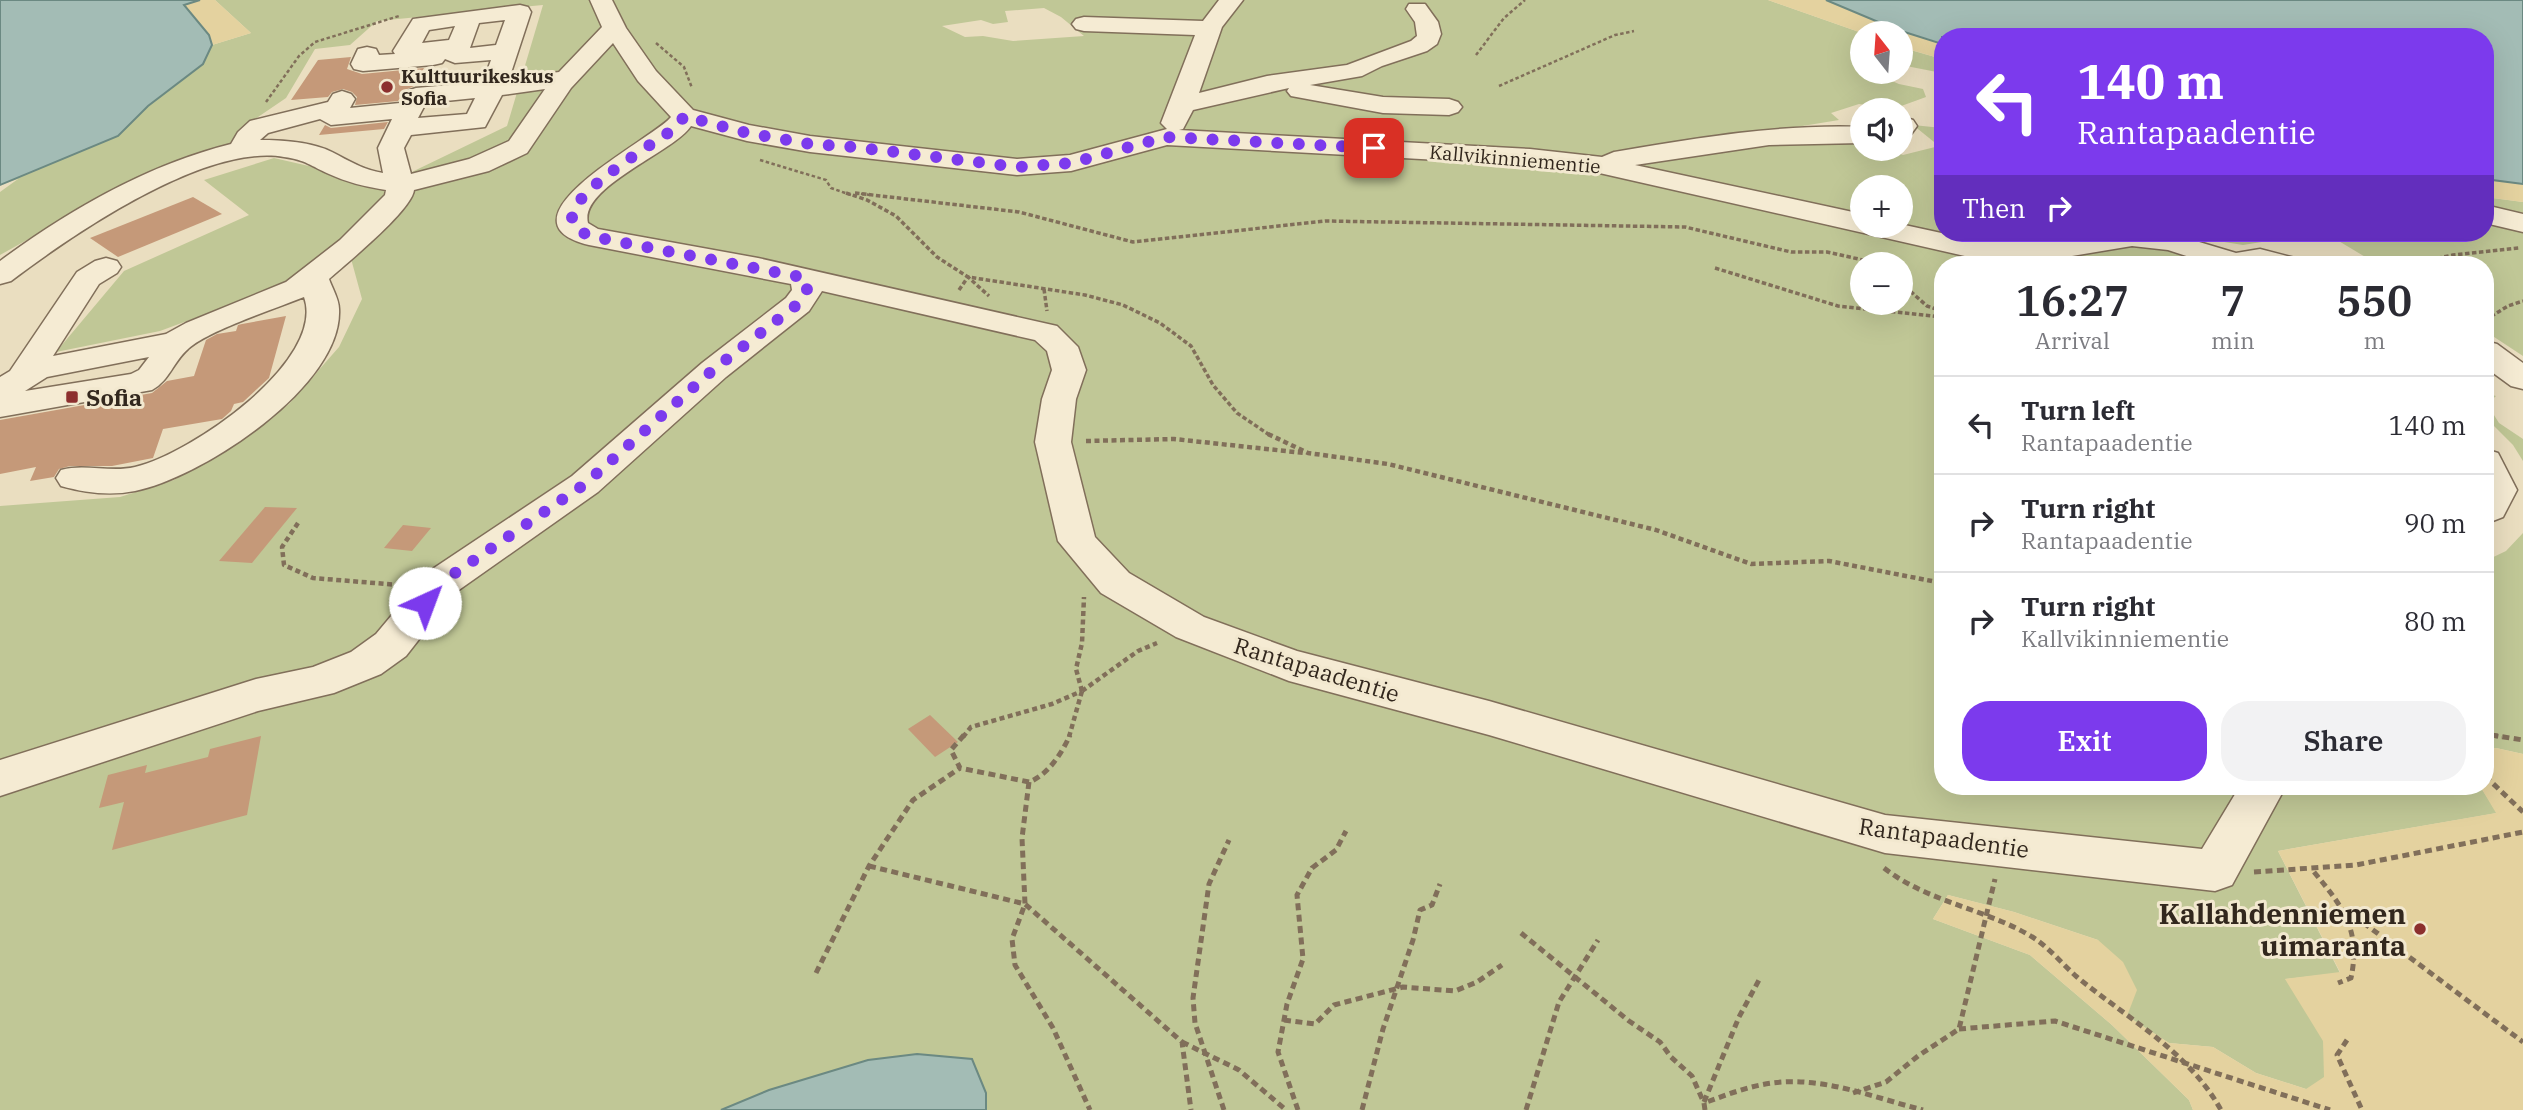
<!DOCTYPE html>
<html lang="en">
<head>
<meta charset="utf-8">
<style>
  body { margin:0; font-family:"IBM Plex Serif",serif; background:#f2f2f3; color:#2b2b33; height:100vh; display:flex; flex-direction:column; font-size:26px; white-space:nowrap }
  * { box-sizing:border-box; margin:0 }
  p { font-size:23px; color:#7c7c81 }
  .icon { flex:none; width:38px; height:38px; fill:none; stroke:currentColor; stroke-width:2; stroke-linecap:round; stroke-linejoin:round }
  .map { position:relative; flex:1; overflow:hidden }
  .details { position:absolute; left:1934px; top:256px; width:560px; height:539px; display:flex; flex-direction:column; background:#fff; border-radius:28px; box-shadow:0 7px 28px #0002 }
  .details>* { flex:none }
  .banner { position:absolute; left:1934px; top:28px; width:560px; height:214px; border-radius:28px; box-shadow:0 7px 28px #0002; background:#7c3aed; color:#fff; overflow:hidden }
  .needle { width:46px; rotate:343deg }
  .fabs { position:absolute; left:1850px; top:21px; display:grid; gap:14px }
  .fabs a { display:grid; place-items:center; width:63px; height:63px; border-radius:50%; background:#fff; box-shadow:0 7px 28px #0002; font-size:35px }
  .pin { position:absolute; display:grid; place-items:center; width:60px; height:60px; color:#fff; margin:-30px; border-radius:14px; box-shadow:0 4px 10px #0006 }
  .me { position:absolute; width:77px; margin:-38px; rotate:43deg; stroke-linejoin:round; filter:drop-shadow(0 0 5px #0008) }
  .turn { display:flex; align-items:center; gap:24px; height:147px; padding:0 28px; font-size:32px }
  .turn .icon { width:91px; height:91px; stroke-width:2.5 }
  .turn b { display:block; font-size:49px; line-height:60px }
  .then { display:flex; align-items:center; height:66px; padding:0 28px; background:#0003; gap:14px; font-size:26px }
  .eta { display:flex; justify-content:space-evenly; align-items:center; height:119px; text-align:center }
  .eta b { font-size:42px; font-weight:600; line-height:49px }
  .cta { display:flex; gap:14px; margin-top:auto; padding:14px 28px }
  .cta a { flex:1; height:80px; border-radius:28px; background:#7c3aed; color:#fff; font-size:28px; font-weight:600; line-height:80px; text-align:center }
  .cta a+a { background:#f2f2f3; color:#2b2b33 }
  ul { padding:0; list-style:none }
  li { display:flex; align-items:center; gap:21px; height:98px; padding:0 28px; border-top:2px solid #e1e1e2 }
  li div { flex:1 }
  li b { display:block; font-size:26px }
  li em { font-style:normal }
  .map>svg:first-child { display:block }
  .green { fill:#c0c796; fill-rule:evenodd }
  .sand { fill:#e4d29f }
  .water { fill:#a3bcb5; stroke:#6b8982; stroke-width:2 }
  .building { fill:#c59979 }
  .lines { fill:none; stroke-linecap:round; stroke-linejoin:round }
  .minor-casing { stroke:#816f5a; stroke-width:3 }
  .path-far3 { stroke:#816f5a; stroke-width:2.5; stroke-dasharray:3.5 2.5; stroke-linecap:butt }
  .path-far2 { stroke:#816f5a; stroke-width:3.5; stroke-dasharray:4.5 2.5; stroke-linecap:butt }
  .path-far1 { stroke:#816f5a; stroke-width:4.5; stroke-dasharray:5 3.5; stroke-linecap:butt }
  .path { stroke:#816f5a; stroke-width:5; stroke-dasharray:7 4.5; stroke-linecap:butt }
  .minor { fill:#f5ebd3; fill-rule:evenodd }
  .route { stroke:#7c3aed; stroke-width:12; stroke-dasharray:0 21.6 }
  .poi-dot { fill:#8c2f2e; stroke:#f2e8cf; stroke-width:2.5 }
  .labels { text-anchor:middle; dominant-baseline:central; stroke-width:6; stroke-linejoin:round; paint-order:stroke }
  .far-poi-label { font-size:19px; font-weight:bold; fill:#32271d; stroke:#f2e8cf; text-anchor:start }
  .far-street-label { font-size:19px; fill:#32271d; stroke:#f2e8cf }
  .poi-label { font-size:23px; font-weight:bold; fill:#32271d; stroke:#f2e8cf; text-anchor:start }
  .street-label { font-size:23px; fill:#32271d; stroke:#f2e8cf }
  .near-poi-label { font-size:28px; font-weight:bold; fill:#32271d; stroke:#f2e8cf; text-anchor:end }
</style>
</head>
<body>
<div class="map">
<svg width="2523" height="1110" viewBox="0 0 2523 1110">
  <rect width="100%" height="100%" fill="#eadec0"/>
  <!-- green -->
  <g class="green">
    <path d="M215 0H1768L1862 33V72H1871L1899 84 1923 89 1926 97 1893 109 1859 104 1831 113 1839 120 1759 133 1862 142V149H1887L1903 155 1939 146 1913 125 1942 128V233H2164L2168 247 2211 264H1942V786H2480L2497 813 2278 851 2340 973 2285 979 2523 1106 2306 1089 2256 1073 2213 1047 2169 1043 2127 1016 2098 940 2014 912 1948 895 1933 919 2030 955 2112 1025 2189 1100 2193 1110H986V1093L917 1054 868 1060 769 1090 721 1110H0V506L120 497 174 480 289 404 339 347 362 299 350 255H321L279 287 160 331 56 352 124 271 249 215 204 180 274 158 387 184 507 126 543 5 377 21 350 45 315 49 286 98 242 128 229 146 120 188 0 255V192L18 179 0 185V179L206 56 212 45 251 33ZM1044 8 1061 17 1084 36 1013 41 983 36 965 37 942 26 981 20 993 24 1008 22 1005 11ZM1862 187H1900V226H1862ZM1862 264H1900V303H1862Z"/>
    <path d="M1900 47 1942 59V73L1901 65Z"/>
    <path d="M2485 197 2523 202V356L2485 331V264H2377L2337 240 2312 234 2243 245 2168 233H2485Z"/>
    <path d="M2485 393 2496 396 2487 404 2499 423 2523 439V461L2513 445 2485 417Z"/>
    <path d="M2523 533V754L2496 748 2485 750V561L2506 551Z"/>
  </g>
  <!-- sand -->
  <g class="sand">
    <path d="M200 0H215L251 33 212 45 209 35 184 5Z"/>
    <path d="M1768 0H1826L1895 29 1942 44V59L1901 47 1900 33H1862Z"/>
    <path d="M2485 179 2523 184V202L2485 197Z"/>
    <path d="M2496 748 2523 754V1110H2193L2189 1100 2112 1025 2030 955 1933 919 1948 895 2014 912 2098 940 2123 962 2137 990 2127 1016 2169 1043 2213 1047 2256 1073 2306 1089 2324 1077 2323 1041 2285 979 2340 972 2278 851 2496 813 2480 786H2485V750Z"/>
  </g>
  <!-- water -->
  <g class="water">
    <path d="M0 0H200L184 5 209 35 212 45 203 64 148 106 118 136 0 185Z"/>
    <path d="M1826 0H2523V184L2485 179V37H1942V44L1895 29Z"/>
    <path d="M917 1054 972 1059 986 1093V1110H721L769 1090 868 1060Z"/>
  </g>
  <!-- building -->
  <g class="building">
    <path d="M351 57 347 69 362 74 424 68 414 86 405 90 398 101 355 105 357 97 352 92 343 89 332 92 328 97 291 100 318 60Z"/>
    <path d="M388 122 384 129 319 135 325 125 331 128Z"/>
    <path d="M193 197 222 214 118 257 90 238Z"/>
    <path d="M286 316 269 378 243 402 234 404 231 411 222 419 163 429 153 458 112 466H70L59 469 54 477 30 481 36 467 0 474V420L152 393 167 381 194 376 206 340 217 334 236 331 238 325 242 324Z"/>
    <path d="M265 507 297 508 252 563 219 561Z"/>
    <path d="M403 525 431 528 412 551 384 548Z"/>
    <path d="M930 715 958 742 935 757 908 729Z"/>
    <path d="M261 736 247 815 112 850 124 802 99 808 108 775 147 765 145 773 208 757 210 749Z"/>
  </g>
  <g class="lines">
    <defs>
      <g id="minor">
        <path d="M590 0H612L626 28 656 71 693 110 749 125 810 136 1017 159 1070 155 1167 129 1161 123 1195 35 1084 31 1076 29 1072 24 1076 19 1084 17 1203 21 1219 0H1243L1222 27 1199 93 1267 76 1347 65 1411 41 1417 36 1415 22 1406 9 1409 4H1425L1438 22 1441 34 1437 44 1427 51 1382 66 1362 76 1310 85 1383 97 1449 99 1458 102 1462 107 1458 112 1449 115 1383 113 1291 96 1287 91 1289 88 1193 110 1183 129 1179 130 1530 149 1602 157 1614 152C1697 138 1778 124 1862 127V143L1769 145 1635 165 1862 214V226L1900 224 1978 241H2054L2104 233H2169L2236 253 2260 249 2295 258 2299 264H2211L2168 250 2132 246 2054 259H1978L1595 172 1530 165 1167 145 1071 171 1017 175 810 152 747 141 691 126C674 152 579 187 588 223L598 229 758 258 1057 326 1078 347 1086 370 1076 399 1071 442 1095 537 1129 573 1204 617 1297 651 1489 701 1885 815 2202 849 2240 786H2286L2232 885 2215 891 1885 853 1489 735 1289 681 1176 637 1101 593 1058 541 1035 442 1042 399 1052 370 1047 351 1035 340 822 291 809 311 726 377 598 492 456 592 406 656 381 674 334 693 258 711 0 796V760L256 679 313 667 351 652 376 634 428 572 572 476 702 363 786 298 792 290 791 284 589 245C488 220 655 138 671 117L638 81 613 43 571 88 527 153 489 171 414 190C412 210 346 264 329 279 332 288 339 299 339 309 343 386 201 478 135 491 110 496 86 493 61 486L56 478 61 470C85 463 110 473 135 467 189 455 327 361 304 297 277 308 207 331 188 349 173 362 170 380 152 390L0 417V377L10 371 77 272 95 261 106 258 117 261 121 267 117 273 99 284 53 356 166 334 186 323 286 282 340 240 385 195 386 190C366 187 346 182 329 174 311 166 306 160 284 157 205 143 72 235 11 281L0 284V261C69 210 147 165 231 144L238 132 250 121 328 102 333 94 342 91 351 94 355 99 350 108 400 103 407 91 416 88 483 82 491 60 455 63 445 59 442 63 433 65 363 71 354 69 351 64 358 49 367 47 376 49 379 55 395 54 393 51 413 19 520 5 528 7 531 12 509 79 559 72 602 27ZM505 20 496 45 470 48 479 23ZM455 26 449 40 422 43 429 30ZM545 89 509 141 469 159 411 174 404 148 411 135 485 127 502 95ZM475 98 467 114 418 118 426 103ZM320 119 331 125 392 119 378 148 383 173C364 170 349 161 332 152 312 142 283 140 260 140L268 133ZM149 357 139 370 131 374 25 391 47 377Z"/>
        <path d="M1900 116 1913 120 1917 126 1909 137 1900 139Z"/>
        <path d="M2485 205 2523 214V232L2485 223Z"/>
        <path d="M2485 341 2497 344 2523 363V389L2511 386 2485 367Z"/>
        <path d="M2485 449 2498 453 2517 490 2503 517 2485 524Z"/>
      </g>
    </defs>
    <!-- minor casing -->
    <use href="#minor" class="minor-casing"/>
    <!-- path-far3 -->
    <g class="path-far3">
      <path d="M656 43 684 67 692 88"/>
      <path d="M1476 55 1504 18 1525 0"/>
      <path d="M1499 86 1615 35 1634 31"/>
      <path d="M266 102 299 56 315 42 399 16"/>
      <path d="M760 160 826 180 831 188 851 195"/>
      <path d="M855 193 870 195"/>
    </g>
    <!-- path-far2 -->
    <g class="path-far2">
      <path d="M846 193 867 200 896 216 937 257 968 277 1085 295 1123 305 1160 323 1191 346 1213 385 1237 413 1271 436"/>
      <path d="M855 193 1019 212 1133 242 1325 221 1685 227 1791 252H1827L1881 264"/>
      <path d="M2410 264 2453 255 2519 248"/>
      <path d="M1715 268 1838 306 1942 317"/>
      <path d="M1900 282 1927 306 1942 311"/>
      <path d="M1044 289 1047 311"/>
      <path d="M959 290 968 277 989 296"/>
      <path d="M2485 320 2508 306 2523 301"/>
    </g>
    <!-- path-far1 -->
    <g class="path-far1">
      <path d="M1268 434 1308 453 1388 464 1656 530 1751 564 1829 561 1942 583"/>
      <path d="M1086 441 1174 439 1304 453"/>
      <path d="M298 523 282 547 284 565 313 578 399 585"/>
      <path d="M1082 691 1076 669 1082 643 1084 597"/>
      <path d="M1082 691 1138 651 1157 643"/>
      <path d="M2485 734 2502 737"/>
      <path d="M963 737 971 727 1052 704 1082 691"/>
      <path d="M1069 737 1082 691"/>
    </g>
    <!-- path -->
    <g class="path">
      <path d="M964 735 951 750 960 768 1029 782C1048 775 1062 753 1070 735"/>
      <path d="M2491 735 2523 740"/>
      <path d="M2485 776 2523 812"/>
      <path d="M1029 782 1022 838 1025 904 1012 939 1015 965 1053 1028 1090 1110"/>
      <path d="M869 866 1025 904 1182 1042 1191 1110"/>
      <path d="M1884 868C1928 902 1982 908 2029 935 2047 945 2061 963 2077 977 2127 1018 2189 1052 2221 1110"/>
      <path d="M2254 872 2356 865 2523 832"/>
      <path d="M2314 872C2343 907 2361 930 2351 978L2338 983"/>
      <path d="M2345 909 2523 1042"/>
      <path d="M1521 933 1629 1021 1660 1042 1671 1057 1692 1076 1704 1103"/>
      <path d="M816 973 869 866 913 800 960 768"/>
      <path d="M1284 1020 1315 1024 1334 1005 1403 987 1455 991 1477 982 1502 965"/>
      <path d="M1959 1029 2055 1021 2330 1110"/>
      <path d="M2347 1040 2337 1055 2362 1110"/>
      <path d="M1182 1042 1239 1070 1286 1110"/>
      <path d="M1853 1093 1886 1082 1918 1056 1959 1029 1995 879"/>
      <path d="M1704 1102 1739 1017 1759 980"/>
      <path d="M1224 1110 1195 1023 1193 998 1209 884 1229 840"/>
      <path d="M1298 1110 1278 1052 1287 1004 1303 959 1297 895 1312 868 1336 850 1346 831"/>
      <path d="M1362 1110 1383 1029 1413 940 1420 910 1432 905 1440 884"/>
      <path d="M1526 1110 1559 1002 1598 940"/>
      <path d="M1705 1110 1704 1103C1726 1095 1749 1086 1772 1083 1823 1076 1875 1098 1923 1110"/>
    </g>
    <!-- minor -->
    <use href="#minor" class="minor"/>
  </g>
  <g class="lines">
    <!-- route -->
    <path class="route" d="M425 603 442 582 585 484 714 369 798 304 807 290 806 278 589 236 575 228C574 226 572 219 572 217 574 189 656 143 679 125L684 116 747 133 810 144 854 147 1017 167 1071 163 1166 137 1374 148"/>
  </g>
  <!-- markers -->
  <g class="poi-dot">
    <circle cx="387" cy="87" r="7"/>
    <rect x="65" y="390" width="14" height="14" rx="3.5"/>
    <circle cx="2420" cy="929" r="7"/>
  </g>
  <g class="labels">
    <!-- far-poi labels -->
    <g class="far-poi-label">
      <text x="401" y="76">Kulttuurikeskus<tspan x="401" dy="22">Sofia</tspan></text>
    </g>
    <!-- far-street labels -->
    <g class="far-street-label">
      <text transform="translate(1515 159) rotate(5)">Kallvikinniementie</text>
    </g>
    <!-- poi labels -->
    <g class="poi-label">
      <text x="86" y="397">Sofia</text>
    </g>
    <!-- street labels -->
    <g class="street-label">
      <text transform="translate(1317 669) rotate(17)">Rantapaadentie</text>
      <text transform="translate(1944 837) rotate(8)">Rantapaadentie</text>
    </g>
    <!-- near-poi labels -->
    <g class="near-poi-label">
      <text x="2406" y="913">Kallahdenniemen<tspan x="2406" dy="32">uimaranta</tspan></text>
    </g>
  </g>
</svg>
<div class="fabs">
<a><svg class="needle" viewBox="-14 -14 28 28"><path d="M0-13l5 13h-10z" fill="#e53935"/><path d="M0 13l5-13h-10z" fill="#7c7c81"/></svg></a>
<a><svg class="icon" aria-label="sound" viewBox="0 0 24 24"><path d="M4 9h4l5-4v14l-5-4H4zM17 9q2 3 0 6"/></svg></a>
<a>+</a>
<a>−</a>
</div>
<div class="pin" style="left:1374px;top:148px;background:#d93025"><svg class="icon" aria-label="arrive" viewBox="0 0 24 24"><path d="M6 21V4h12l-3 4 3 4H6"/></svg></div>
<svg class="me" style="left:425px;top:603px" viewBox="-20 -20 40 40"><circle r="19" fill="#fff"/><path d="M0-13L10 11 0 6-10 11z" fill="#7c3aed"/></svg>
<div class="banner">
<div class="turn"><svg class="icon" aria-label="left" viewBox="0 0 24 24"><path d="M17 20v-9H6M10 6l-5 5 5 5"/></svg><div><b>140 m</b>Rantapaadentie</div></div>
<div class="then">Then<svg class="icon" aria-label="right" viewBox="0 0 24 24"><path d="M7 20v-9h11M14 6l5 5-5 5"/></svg></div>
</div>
<section class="details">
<div class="eta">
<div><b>16:27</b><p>Arrival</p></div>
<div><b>7</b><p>min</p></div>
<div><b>550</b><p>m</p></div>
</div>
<ul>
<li><svg class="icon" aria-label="left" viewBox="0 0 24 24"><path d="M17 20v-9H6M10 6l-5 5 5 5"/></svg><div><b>Turn left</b><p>Rantapaadentie</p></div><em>140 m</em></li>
<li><svg class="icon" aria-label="right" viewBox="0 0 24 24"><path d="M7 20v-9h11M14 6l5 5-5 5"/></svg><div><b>Turn right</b><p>Rantapaadentie</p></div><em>90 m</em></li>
<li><svg class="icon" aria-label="right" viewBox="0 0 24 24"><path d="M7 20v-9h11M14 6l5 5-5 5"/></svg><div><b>Turn right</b><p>Kallvikinniementie</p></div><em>80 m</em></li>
</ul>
<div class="cta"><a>Exit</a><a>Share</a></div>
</section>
</div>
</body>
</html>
